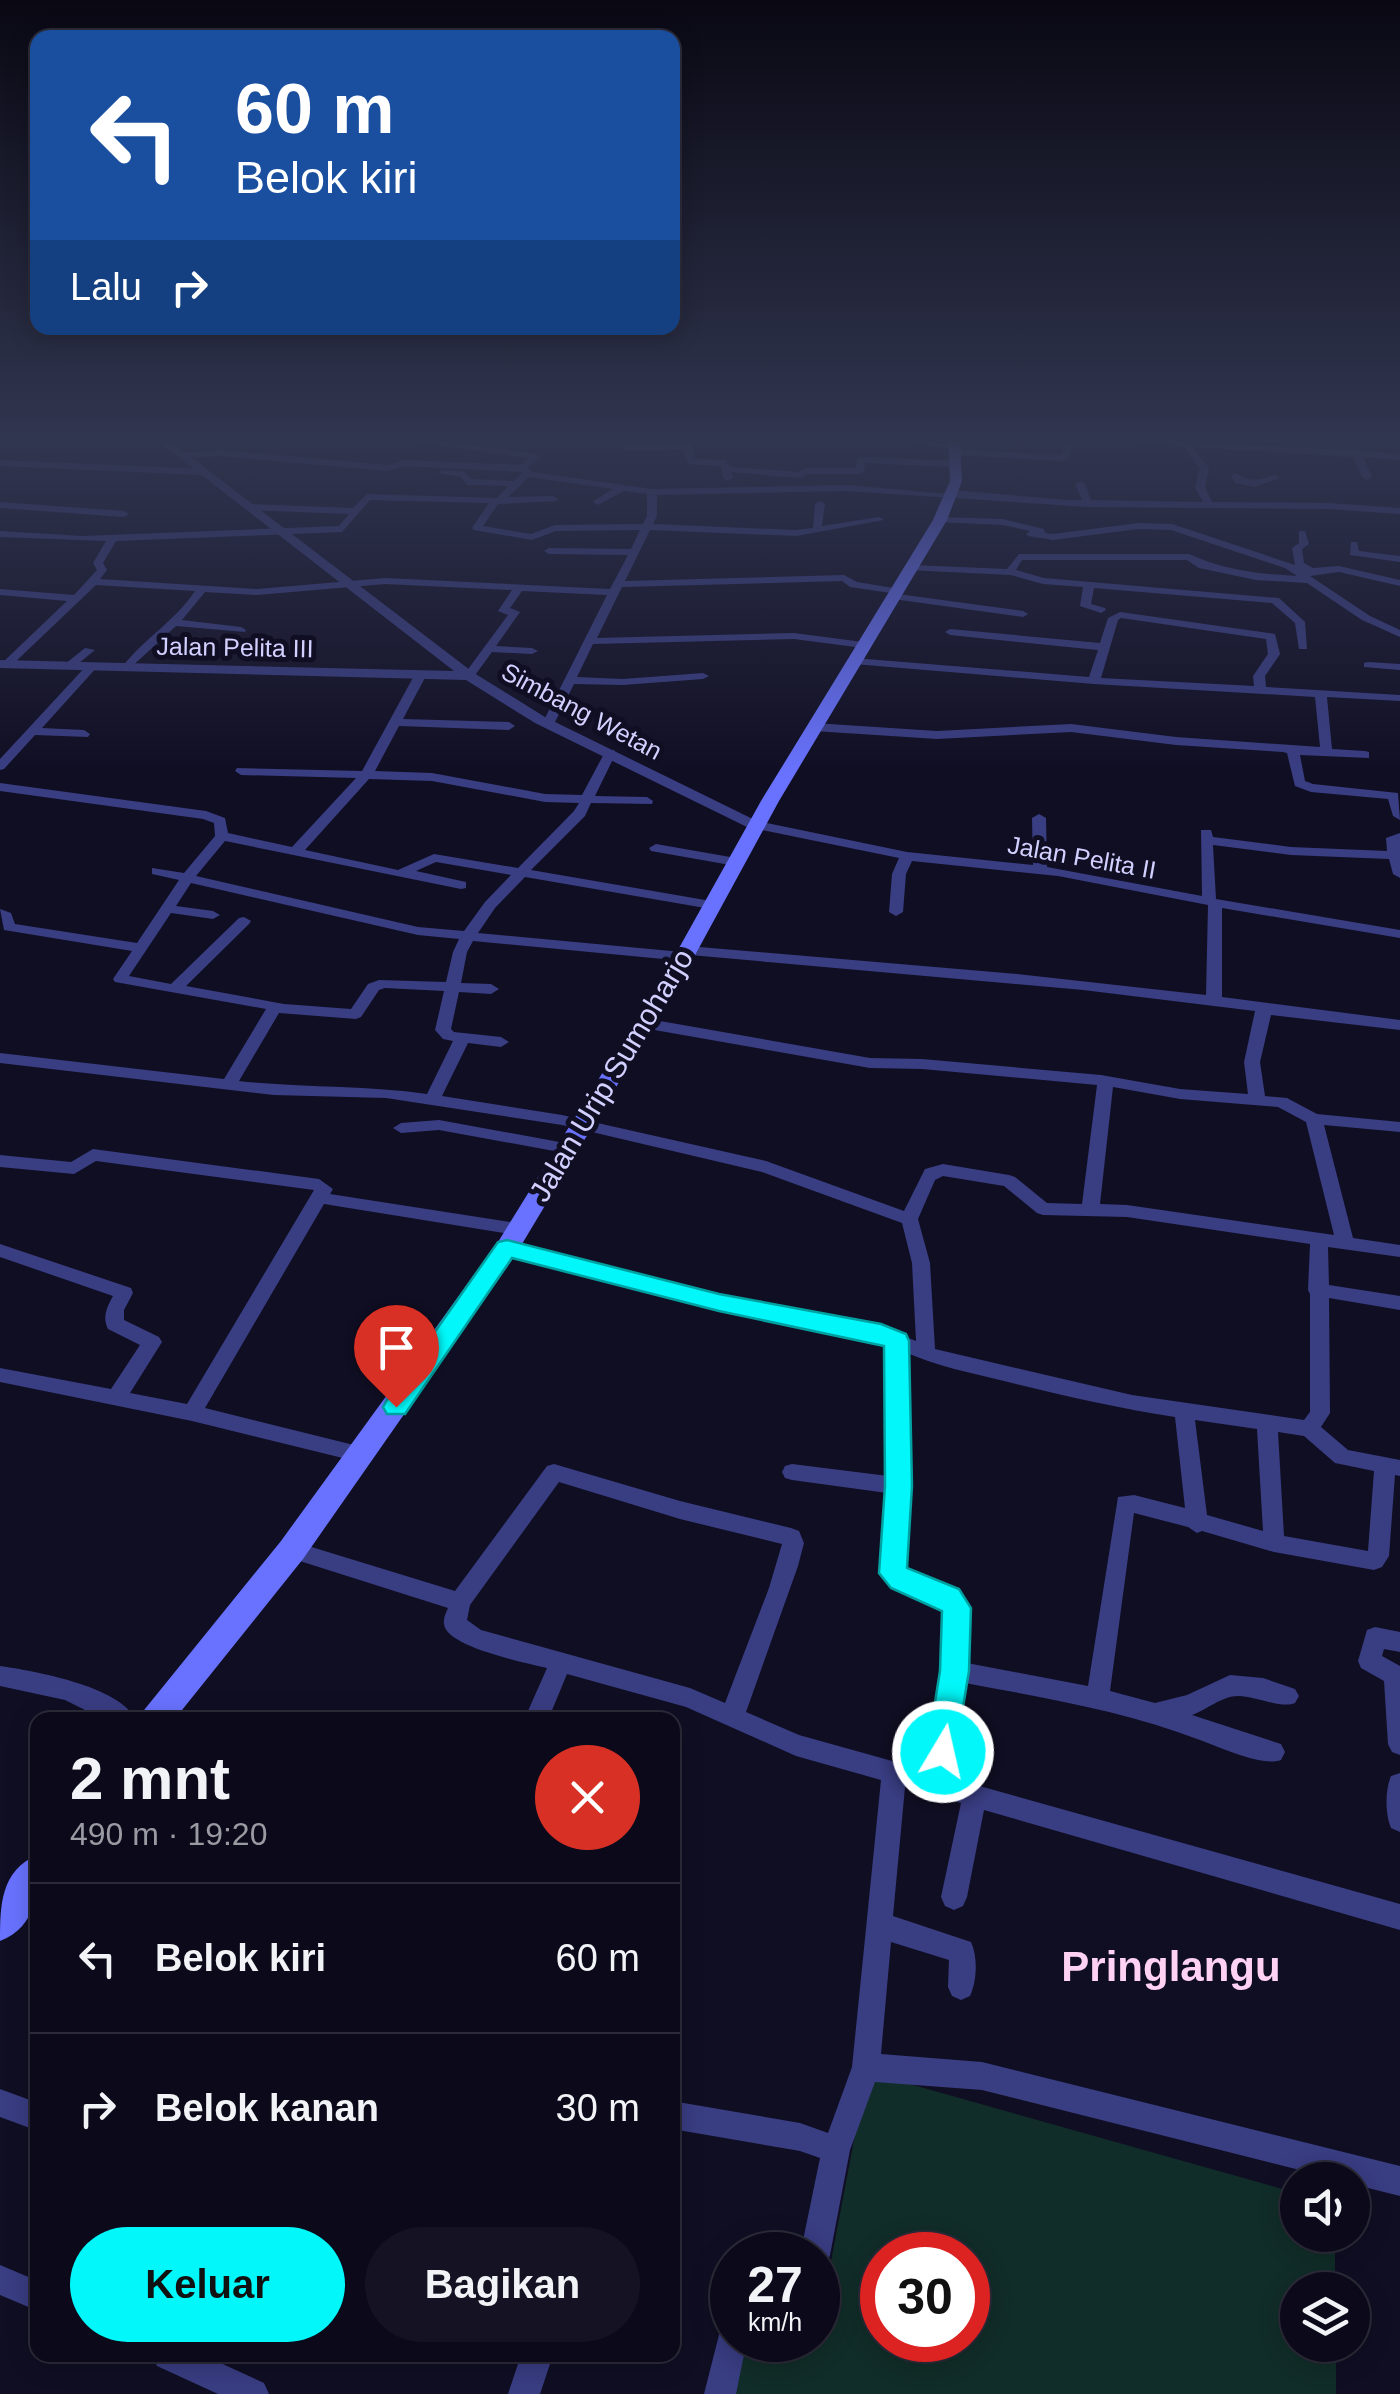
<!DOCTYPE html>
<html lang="id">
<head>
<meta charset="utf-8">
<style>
  body { margin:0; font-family:Arial,sans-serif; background:#151323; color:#f1f3f6; height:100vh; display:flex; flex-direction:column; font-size:38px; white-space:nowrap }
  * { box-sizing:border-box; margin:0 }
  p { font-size:32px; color:#9a9aa2 }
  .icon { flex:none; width:55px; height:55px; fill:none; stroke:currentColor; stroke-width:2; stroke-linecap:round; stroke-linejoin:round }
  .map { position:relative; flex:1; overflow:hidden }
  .drawer { position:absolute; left:30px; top:1712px; width:650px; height:650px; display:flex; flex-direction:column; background:#0c0a1a; border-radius:20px; box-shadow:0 5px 25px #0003,0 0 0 2px #2c2b39 }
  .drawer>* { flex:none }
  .top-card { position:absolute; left:30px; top:30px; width:650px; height:305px; border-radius:20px; box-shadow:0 5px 25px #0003,0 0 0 2px #2c2b39; background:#1a4fa0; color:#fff; overflow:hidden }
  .tools { position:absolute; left:1280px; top:2162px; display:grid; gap:20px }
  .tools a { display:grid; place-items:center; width:90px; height:90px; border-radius:50%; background:#0c0a1a; box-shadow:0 5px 25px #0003,0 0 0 2px #2c2b39; font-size:50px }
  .speed { position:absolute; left:710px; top:2232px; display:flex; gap:20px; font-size:50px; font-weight:700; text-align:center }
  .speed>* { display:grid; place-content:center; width:130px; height:130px; border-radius:50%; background:#0c0a1a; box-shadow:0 5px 25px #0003,0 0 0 2px #2c2b39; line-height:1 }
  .speed small { font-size:25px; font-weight:400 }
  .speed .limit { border:15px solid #d22; background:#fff; color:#111 }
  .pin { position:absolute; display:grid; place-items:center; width:85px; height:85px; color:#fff; margin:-102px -42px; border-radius:50% 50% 50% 0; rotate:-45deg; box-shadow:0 0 10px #0007 }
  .pin .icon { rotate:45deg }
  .me { position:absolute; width:110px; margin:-55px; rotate:9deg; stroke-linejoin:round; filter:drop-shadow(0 0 8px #0008) }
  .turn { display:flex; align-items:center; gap:35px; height:210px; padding:0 40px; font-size:45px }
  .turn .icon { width:130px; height:130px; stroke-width:2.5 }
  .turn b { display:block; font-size:70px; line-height:85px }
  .then { display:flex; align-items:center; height:95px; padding:0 40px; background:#0003; gap:20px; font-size:38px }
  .round { display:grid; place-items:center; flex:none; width:105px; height:105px; border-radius:52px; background:#151323 }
  .head { display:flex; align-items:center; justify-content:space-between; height:170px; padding:0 40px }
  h1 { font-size:60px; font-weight:600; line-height:75px }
  .cta { display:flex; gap:20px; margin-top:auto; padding:20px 40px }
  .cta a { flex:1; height:115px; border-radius:60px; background:#01f7f9; color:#111; font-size:40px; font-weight:600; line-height:115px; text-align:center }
  .cta a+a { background:#151323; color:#f1f3f6 }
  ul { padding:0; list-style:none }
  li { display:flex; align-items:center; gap:30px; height:150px; padding:0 40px; border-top:2px solid #2c2b39 }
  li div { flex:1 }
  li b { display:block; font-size:38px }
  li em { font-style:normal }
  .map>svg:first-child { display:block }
  .green { fill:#112d29; fill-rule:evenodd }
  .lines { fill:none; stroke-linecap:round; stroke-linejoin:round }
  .minor { fill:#393d82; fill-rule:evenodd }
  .tertiary { fill:#393d82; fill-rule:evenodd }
  .secondary { fill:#6872fe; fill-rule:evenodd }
  .route { fill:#01f7f9; stroke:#01a1a2; stroke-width:2.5 }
  .labels { text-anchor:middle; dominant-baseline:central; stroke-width:10; stroke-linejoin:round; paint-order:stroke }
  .far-street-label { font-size:25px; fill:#d1d0ff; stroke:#100e23 }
  .street-label { font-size:30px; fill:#d1d0ff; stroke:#100e23 }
  .near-quarter-label { font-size:42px; font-weight:bold; fill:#ffd2f3; stroke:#100e23 }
</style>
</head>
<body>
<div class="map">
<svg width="1400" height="2394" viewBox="0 0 1400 2394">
  <rect width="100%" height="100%" fill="#100e23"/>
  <!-- green -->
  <path class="green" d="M867 2072 1297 2193 1298 2235H1335V2290H1298V2345H1336V2394H733L745 2340H818V2297L824 2298ZM882 2255H968V2340H882Z"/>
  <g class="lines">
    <!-- minor -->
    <g class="minor">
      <path d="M390 438H415L533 453 540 457 528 467 532 472 652 489 847 485 949 494 953 490 1067 500H1082L1075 484 1080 481 1085 484 1091 500 1203 502 1195 487 1200 468 1183 446 1086 438 1357 450 1400 454V460L1363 457 1372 477 1367 480 1362 477 1354 457 1192 447 1209 468 1205 487 1212 502 1328 503 1400 508V514L1328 509 1088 507 847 491 657 495V516L653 524 796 530 813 528 815 504 820 501 825 504 822 526 879 517 884 520 796 536 650 530 625 581 844 575 857 582 900 589 898 594 1023 611 1028 614 1023 617 893 599 888 596 891 593 850 587 842 581 622 587 597 638 794 633 863 642 869 645 863 648 794 639 593 644 577 677 623 679 703 673 709 676 703 679 623 685 574 684 554 724 548 728 542 724 607 595 522 591 510 608 520 612 496 646 532 648 538 651 532 654 492 652 473 678 469 679 463 676 508 615 498 611 512 590 385 584 257 595 205 592 182 620 241 627 246 630 245 632 176 626 128 670 122 667C145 638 175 621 195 591L96 585 11 666 1 664 67 601 0 595V589L74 595 97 570 93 563 106 541 0 537V531L83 536 339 526 349 514 248 510 243 507 248 504 353 508 367 494 497 498 508 486 467 485 461 477 438 473 443 470 465 472 471 479 514 481 523 472 405 466 388 471 220 456 181 458 178 453 220 450 388 465 405 460 520 465 529 458ZM529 477 613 489 595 500 593 502 598 505 624 491 647 494V516L643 524 555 525 531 534 483 526 498 504 556 501 558 499 553 496 508 497ZM370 500 489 503 472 528 474 530 532 540 556 531 640 530 631 549 549 548 544 551 549 554 628 555 610 589 385 578 257 589 100 579 107 570 103 563 116 541 342 532Z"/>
      <path d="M681 438H689L695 459 725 460 730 467 798 472 805 468H856L857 460 861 457 957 461 961 464 957 467 865 463 864 471 860 474H807L800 478 731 472 733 478 728 481 723 478 721 466 688 464 683 449 625 451 621 448 625 445 682 444Z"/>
      <path d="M881 438H909L960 446 956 449Z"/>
      <path d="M1065 443 1072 445 1068 459 1061 461 956 455 952 452 956 449 1061 455Z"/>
      <path d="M0 460 203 469 207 472 203 475 0 466Z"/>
      <path d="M1236 473C1250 483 1258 480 1275 475L1280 478 1254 487 1235 483 1231 476Z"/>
      <path d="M0 502 124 511 129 514 124 517 0 508Z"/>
      <path d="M940 517 1003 519 1044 529 1045 533 1053 534 1138 523 1172 524 1295 565 1292 548 1299 543V531H1305L1309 544 1302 549 1304 563 1313 568 1339 566 1400 580V586L1339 572 1310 576 1370 616 1400 630V637L1362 620 1307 583 1256 580 1199 568 1187 560H1022L1016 570 1044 578 1279 598 1305 622 1307 649H1299L1295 623 1272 603 1094 588 1091 604 1105 608 1106 610 1101 613 1080 606 1083 587 1043 584 1011 575 907 570 906 568 911 565 1007 569 1019 554H1189C1224 570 1259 574 1297 576L1285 568 1171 530 1138 529 1053 540 1028 536 1026 534 1030 531 1003 525 937 522 935 520Z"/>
      <path d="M1351 542H1357L1359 551 1400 556V562L1350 555Z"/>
      <path d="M1120 612 1275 634 1280 654 1265 676 1266 687 1400 695V701L1327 697 1332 749 1365 751 1369 752V758L1300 755 1305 781 1313 784 1398 793 1400 820 1393 816 1388 799 1311 792 1295 786 1287 753 1283 752 1176 745 1071 732 937 739 814 731 808 727 814 723 937 731 1071 724 1176 737 1320 747 1315 697 1094 684 854 664 848 661 854 658 1089 677 1098 650 950 635 945 632 950 629 1100 643 1108 618ZM1121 618 1266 639 1268 654 1253 676 1254 686 1101 678 1118 620Z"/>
      <path d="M85 648 95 650 73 668H65V664Z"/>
      <path d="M1368 662 1400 664V670L1364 667V663Z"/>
      <path d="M88 664 98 666 42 728 84 730 90 734 88 737 35 735 4 769 0 770V759Z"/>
      <path d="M421 671 427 674 403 719 509 722 515 726 509 730 399 726 375 771 432 773 545 794 582 795 606 750H614L616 753 595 796 647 797 653 801 652 804 591 803 585 816 531 870 711 901 718 905 711 909 525 877 495 908 478 933 682 952 683 947 688 946 1017 974 1206 995 1208 905 1058 876 912 861 906 874 903 912 896 916 889 912 892 874 899 858 757 829 750 825 757 821 907 852 1033 865 1032 818 1039 814 1046 818 1047 867 1202 896 1201 830H1211L1213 837 1291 847 1387 851 1386 838 1400 833V878L1393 874 1389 859 1291 855 1213 845 1216 899 1400 930V938L1222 908V997L1400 1020V1030L1271 1015 1260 1062 1265 1096 1287 1098 1317 1114 1400 1122V1132L1324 1125 1353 1238 1400 1245V1257L1328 1247 1329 1285 1400 1296V1310L1329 1298 1330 1413 1321 1427 1348 1450 1400 1460V1476L1395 1475 1389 1556 1382 1567 1374 1570 1274 1552 1202 1531 1197 1533 1188 1527 1134 1513 1110 1691 1155 1703 1187 1695 1230 1675 1263 1678 1295 1689 1299 1696 1295 1703C1281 1709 1256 1696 1238 1696 1222 1696 1206 1710 1192 1715L1281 1744 1285 1752 1281 1760C1262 1767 1220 1747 1200 1740 1124 1711 1045 1698 965 1683L951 1778 1400 1904V1930L984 1810 967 1897 963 1906 954 1910 945 1906 941 1897 961 1803 905 1787 893 1916 971 1942C978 1957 977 1981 970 1996L961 2000 952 1996 948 1987 949 1960 891 1942 881 2054 982 2062 1400 2166V2196L1352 2184V2180H1339L982 2090 875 2082 850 2150 830 2255 826 2266 818 2269V2255H800L820 2158 800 2151 672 2129V2101L800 2123 828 2133 852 2067 881 1780 796 1756 686 1707 567 1674 548 1720H524L547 1668C527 1663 446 1647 444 1624 443 1618 446 1613 448 1608L284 1556 281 1550 284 1544 292 1541 455 1591 547 1466 554 1464 680 1501 791 1528 799 1531 804 1543 798 1566 746 1712 799 1735 928 1771C935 1727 955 1646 942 1605 922 1593 894 1594 882 1573L887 1493 792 1480 785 1478 782 1472 785 1466 792 1464 888 1476 887 1344 719 1309 507 1254 498 1248 507 1242 719 1295 881 1327 916 1341 912 1263 902 1223 762 1172 562 1125 386 1098 274 1095 0 1063V1053L224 1079 266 1009 115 982 113 979 132 951 4 930 0 909 11 913 15 924 137 943 179 880 152 874V868L184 873 215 836 214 823 203 819 0 791V783L206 811 225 818 228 833 292 847 356 778 241 775 235 771 237 768 362 771 415 674ZM369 779 432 781 545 802 579 803 574 811 518 868 434 854 398 870 305 850ZM225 841 461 889 466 888V882L416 871 436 862 511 875 485 902 464 931 418 927 196 876ZM191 883 418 935 459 939 453 952 446 982 379 980 368 984 351 1009 284 1004 186 986 249 924 251 921 244 917 239 918 171 984 129 976 171 913 213 919 220 915 213 911 176 906ZM473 941 684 961 689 960 690 955 1083 990 1255 1011 1244 1062 1248 1094 1180 1089 1101 1075 922 1059 870 1058 643 1018 638 1020 635 1023 643 1028 870 1068 922 1069 1097 1085 1082 1204 1047 1203 1015 1177 1009 1175 943 1164 925 1169 904 1211 766 1161 562 1115 442 1096 468 1043 501 1047 509 1042 501 1037 454 1032 451 1029 459 992 491 994 499 989 491 984 461 983 467 952ZM385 988 444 991 435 1030 443 1039 453 1041 427 1094C365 1085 302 1088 239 1081L279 1013 356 1019 361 1017 379 990ZM1113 1087 1180 1099 1278 1107 1306 1122 1334 1235 1127 1205 1100 1204ZM943 1176 1004 1186 1037 1213 1043 1215 1127 1217 1310 1244 1308 1290 1310 1294V1412L1304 1420 1132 1395 935 1349 930 1263 918 1219 935 1180ZM907 1353C937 1366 971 1373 1004 1381 1061 1395 1117 1408 1175 1417L1185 1508 1134 1495 1118 1497 1088 1686 967 1663V1609L958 1591 904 1569 908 1486ZM1195 1420 1257 1429 1263 1531 1207 1515ZM1278 1432 1304 1436 1335 1463 1374 1471 1368 1551 1284 1536ZM559 1482 680 1519 782 1544 769 1588 725 1703 690 1688 481 1630 467 1620 470 1605Z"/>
      <path d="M656 844 736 858 743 862 736 866 651 851 649 848Z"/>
      <path d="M439 1120 565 1143 573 1148 565 1153 439 1130 401 1133 393 1128 401 1123Z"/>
      <path d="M93 1149 319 1179 333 1189 330 1194 517 1223 526 1229 517 1235 324 1204 205 1408 370 1449 373 1455 370 1461 363 1463 192 1421 0 1382V1368L111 1389 140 1345 108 1329C102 1317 107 1307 113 1296L0 1257V1244L131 1288 133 1293 124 1310V1320L159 1337 162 1342 130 1393 187 1404 314 1190 96 1161 74 1174 0 1167V1155L71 1162Z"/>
      <path d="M1375 1627 1400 1632V1652L1384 1649 1382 1656 1400 1666V1755L1392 1752 1388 1744 1384 1681 1361 1668 1358 1661 1367 1630Z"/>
      <path d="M0 1666C34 1671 120 1686 136 1720H105L65 1700 0 1686Z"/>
      <path d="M1400 1773V1832L1391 1828C1385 1814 1385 1790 1391 1776Z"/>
      <path d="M0 2089 38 2103V2131L0 2117Z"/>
      <path d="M0 2265 38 2281V2311L0 2295Z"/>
      <path d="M732 2323V2340H747L736 2394H704L721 2327Z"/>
      <path d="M152 2355H203L264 2383 269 2394H218L157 2366Z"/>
      <path d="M521 2355H553L540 2394H508Z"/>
    </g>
    <!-- tertiary -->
    <path class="tertiary" d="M154 438H166L474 673 545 717 765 825 763 829H751L535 723 466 680 0 668V660L454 671Z"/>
    <!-- secondary -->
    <g class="secondary">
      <path d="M948 438H960L962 481 947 520 779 801 694 957 516 1254 303 1559 174 1720H136L281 1541 498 1242 674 957 761 801 933 520 950 481Z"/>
      <path d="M38 1855C38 1890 38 1926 0 1941 0 1907 0 1870 38 1855Z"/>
    </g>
  </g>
  <!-- sky -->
  <linearGradient id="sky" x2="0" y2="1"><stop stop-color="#090813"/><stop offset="0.57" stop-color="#313650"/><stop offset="1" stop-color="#313650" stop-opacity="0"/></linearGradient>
  <rect width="1400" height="773" fill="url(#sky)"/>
  <!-- route -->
  <path class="route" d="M507 1240 719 1294 881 1324 906 1334 909 1341 912 1486 907 1568 959 1589 971 1608 969 1671 954 1762 943 1766 932 1762 927 1752 940 1671 942 1611 891 1588 879 1573 885 1486 884 1346 719 1311 512 1258 405 1414H387L383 1407 387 1400 498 1242Z"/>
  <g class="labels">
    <!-- far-street labels -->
    <g class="far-street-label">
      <text transform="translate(235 647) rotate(1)">Jalan Pelita III</text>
      <text transform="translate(582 711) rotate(28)">Simbang Wetan</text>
      <text transform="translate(1082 857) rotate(10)">Jalan Pelita II</text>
    </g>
    <!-- street labels -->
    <g class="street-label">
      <text transform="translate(611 1075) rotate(-59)">Jalan Urip Sumoharjo</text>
    </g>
    <!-- near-quarter labels -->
    <g class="near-quarter-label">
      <text x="1171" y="1966">Pringlangu</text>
    </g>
  </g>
</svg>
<div class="tools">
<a><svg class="icon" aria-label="sound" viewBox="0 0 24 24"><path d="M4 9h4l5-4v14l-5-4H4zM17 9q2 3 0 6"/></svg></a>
<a><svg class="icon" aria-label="layers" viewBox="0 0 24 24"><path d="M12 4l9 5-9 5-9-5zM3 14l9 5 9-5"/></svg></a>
</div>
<div class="speed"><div>27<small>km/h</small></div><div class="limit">30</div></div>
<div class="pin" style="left:396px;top:1407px;background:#d93025"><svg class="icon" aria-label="arrive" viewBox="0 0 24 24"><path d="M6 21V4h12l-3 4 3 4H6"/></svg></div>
<svg class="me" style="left:943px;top:1752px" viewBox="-20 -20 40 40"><circle r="17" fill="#01f7f9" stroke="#fff" stroke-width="3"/><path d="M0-11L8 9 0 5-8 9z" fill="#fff"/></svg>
<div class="top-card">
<div class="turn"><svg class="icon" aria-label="left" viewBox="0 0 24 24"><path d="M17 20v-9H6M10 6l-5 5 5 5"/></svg><div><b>60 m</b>Belok kiri</div></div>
<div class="then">Lalu<svg class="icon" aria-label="right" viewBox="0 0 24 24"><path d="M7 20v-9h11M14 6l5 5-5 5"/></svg></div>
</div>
<section class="drawer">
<div class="head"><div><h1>2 mnt</h1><p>490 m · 19:20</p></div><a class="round" style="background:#d93025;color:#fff"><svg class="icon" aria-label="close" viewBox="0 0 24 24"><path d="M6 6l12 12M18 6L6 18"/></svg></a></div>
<ul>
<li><svg class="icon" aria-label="left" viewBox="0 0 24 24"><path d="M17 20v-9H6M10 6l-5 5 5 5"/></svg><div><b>Belok kiri</b></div><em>60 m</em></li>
<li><svg class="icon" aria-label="right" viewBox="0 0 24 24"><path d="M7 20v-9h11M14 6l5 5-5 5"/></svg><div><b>Belok kanan</b></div><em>30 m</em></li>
</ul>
<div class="cta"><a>Keluar</a><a>Bagikan</a></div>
</section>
</div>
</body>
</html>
